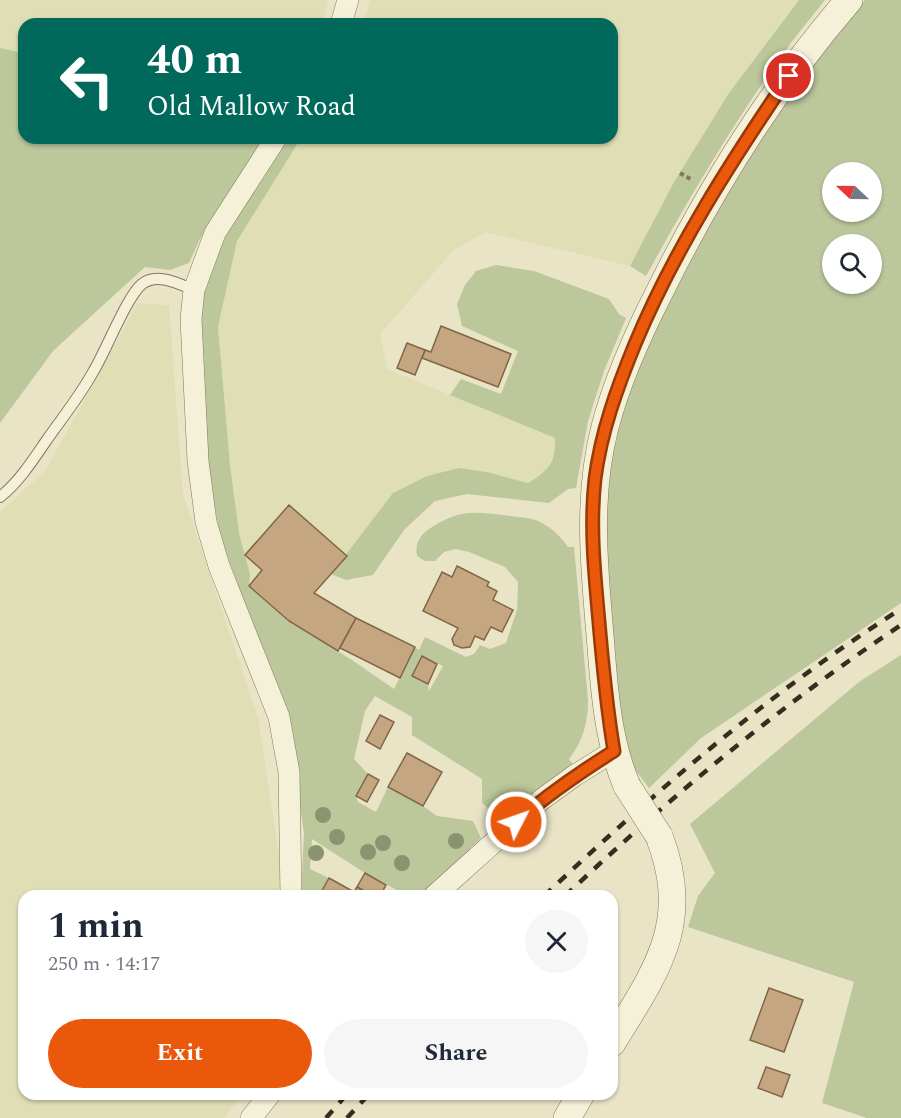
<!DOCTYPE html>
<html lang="en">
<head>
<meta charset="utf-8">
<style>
  body { margin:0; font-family:Spectral,serif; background:#f6f6f7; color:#1f2937; height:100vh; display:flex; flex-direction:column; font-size:22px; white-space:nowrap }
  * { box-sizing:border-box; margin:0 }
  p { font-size:20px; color:#747a83 }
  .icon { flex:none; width:33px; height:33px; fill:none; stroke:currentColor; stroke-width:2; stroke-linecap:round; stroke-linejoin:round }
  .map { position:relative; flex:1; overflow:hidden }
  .panel { position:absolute; left:18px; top:890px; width:600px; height:210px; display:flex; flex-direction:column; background:#fff; border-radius:18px; box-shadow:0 2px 4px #0004 }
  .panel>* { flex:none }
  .hud { position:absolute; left:18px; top:18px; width:600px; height:126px; border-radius:18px; box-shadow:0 2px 4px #0004; background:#00695c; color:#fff; overflow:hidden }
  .needle { width:39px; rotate:292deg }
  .buttons { position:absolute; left:822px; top:162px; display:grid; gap:12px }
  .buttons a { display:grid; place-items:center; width:60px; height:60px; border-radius:50%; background:#fff; box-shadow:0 2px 4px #0004; font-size:30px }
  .pin { position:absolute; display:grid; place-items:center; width:51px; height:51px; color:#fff; margin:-26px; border:3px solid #fff; border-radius:50%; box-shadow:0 2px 6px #0007 }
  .me { position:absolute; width:66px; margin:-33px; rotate:49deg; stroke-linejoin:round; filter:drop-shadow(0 0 4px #0008) }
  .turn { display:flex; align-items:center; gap:21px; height:126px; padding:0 30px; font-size:27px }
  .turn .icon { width:78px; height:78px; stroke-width:2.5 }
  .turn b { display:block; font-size:42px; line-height:51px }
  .round { display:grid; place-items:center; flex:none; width:63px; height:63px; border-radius:32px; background:#f6f6f7 }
  .summary { display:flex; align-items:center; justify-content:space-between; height:102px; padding:0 30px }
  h1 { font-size:36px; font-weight:700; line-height:45px }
  .action { display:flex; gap:12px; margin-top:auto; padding:12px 30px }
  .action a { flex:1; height:69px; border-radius:36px; background:#ea580c; color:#fff; font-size:24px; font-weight:700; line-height:69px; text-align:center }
  .action a+a { background:#f6f6f7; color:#1f2937 }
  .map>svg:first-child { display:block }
  .farmland { fill:#dfdeb5 }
  .green { fill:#bcc79c; fill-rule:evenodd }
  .building { fill:#c4a681; stroke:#806646; stroke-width:1.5 }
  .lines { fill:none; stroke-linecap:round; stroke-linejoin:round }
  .service-casing { stroke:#84775e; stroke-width:12 }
  .minor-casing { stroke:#84775e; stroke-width:22 }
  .tertiary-casing { stroke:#84775e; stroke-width:28 }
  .path { stroke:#84775e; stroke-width:4; stroke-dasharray:4.5 3; stroke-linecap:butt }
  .service { stroke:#f5f1d9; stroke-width:10 }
  .minor { stroke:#f5f1d9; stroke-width:21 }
  .tertiary { stroke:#f5f1d9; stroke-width:27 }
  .rail { stroke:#352e20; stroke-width:4.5; stroke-dasharray:10 10; stroke-linecap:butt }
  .tertiary-bridge-casing { stroke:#84775e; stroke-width:28; stroke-linecap:butt }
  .tertiary-bridge { stroke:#f5f1d9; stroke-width:27 }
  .tree { fill:#8c9370 }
  .route-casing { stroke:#983908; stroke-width:15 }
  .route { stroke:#ea580c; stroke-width:10 }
</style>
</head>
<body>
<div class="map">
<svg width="901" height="1118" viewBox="0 0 901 1118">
  <rect width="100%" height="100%" fill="#eae4c7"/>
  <!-- farmland -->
  <g class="farmland">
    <path d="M0 0H328L325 16 320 24H24V53L0 48Z"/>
    <path d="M370 0H799L729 93 674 182 630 266 485 232 454 250 380 334 387 369 555 438V451L546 472 528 483 487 472 459 468 347 556 314 593 356 618 338 651 289 621 249 586 250 574 239 533 230 465 218 327 237 241 301 138H612V24H364Z"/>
    <path d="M138 303 169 305 183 494 258 718 282 874 279 895 24 896V1094H242L224 1118H0V512L45 471Z"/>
  </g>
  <!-- green -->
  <g class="green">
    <path d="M799 0H825C811 18 796 35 783 54 732 125 688 200 646 276L630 266 674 182 729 93Z"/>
    <path d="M865 0H901V603L701 738 649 788 633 767 617 711 604 547 606 492 614 438 632 376 671 286 794 84ZM832 172H872V212H832ZM832 244H872V284H832Z"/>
    <path d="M0 48 24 53V138H266L199 241 189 263 170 270 145 267 53 351 0 423Z"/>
    <path d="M284 138H301L237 241 218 327 230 465 239 533 250 574 249 586 289 621 352 660 394 689 415 647 419 650 425 637 466 657 474 654 480 645 490 649 506 643 517 610 518 582 505 567 469 552 455 549 444 552 435 561H425L417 556C415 544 419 536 429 529 457 510 472 511 504 515 513 517 524 517 532 519 547 523 560 535 568 547H574L588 700C588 723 583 741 569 759L573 764 509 817 490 810 482 803V779L412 735V717L375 696 365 711 354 759 368 774 356 796 358 802 376 812 388 787 423 806 437 816 473 821 481 838 422 895H406L365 873 312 839 310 869 329 878 319 895H301L304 833 287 719 221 539 207 467 199 331 204 287 220 242ZM421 656 443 666 429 691 428 684 412 676Z"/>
    <path d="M496 265 534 271 609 299 619 314 626 318 604 371 588 421 576 488 568 489 549 503 467 494 435 501 404 530 373 575 346 580 331 574 393 493 427 476 459 468 487 472 528 483C548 471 556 463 555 438L450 395 461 379 501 394 518 351 462 326 457 304 465 285 476 271Z"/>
    <path d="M901 655V1118H867L822 1103 854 982 688 927 698 896 715 873 690 824 859 682Z"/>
  </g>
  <!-- building -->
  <g class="building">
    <path d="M441 326 511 354 498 387 422 358 425 350 431 352Z"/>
    <path d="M407 343 425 350 415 375 397 368Z"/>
    <path d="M289 505 347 556 314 593 356 618 338 651 289 621 249 586 262 570 245 555Z"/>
    <path d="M457 566 489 582 487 586 497 591 493 600 513 610 502 632 491 627 484 640 475 636 470 647 462 648 454 645 452 639 458 628 423 611 442 572 452 577Z"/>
    <path d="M356 618 415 647 400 678 340 648Z"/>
    <path d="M422 656 437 664 428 684 412 676Z"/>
    <path d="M380 715 394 722 380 749 366 741Z"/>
    <path d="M407 753 442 772 423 806 388 787Z"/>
    <path d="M368 774 379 780 367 802 356 796Z"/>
    <path d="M365 873 386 885 380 896H373L357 887Z"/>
    <path d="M329 878 354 892 357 887 373 896H319Z"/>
    <path d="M769 988 803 1000 784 1052 750 1040Z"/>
    <path d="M766 1067 790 1075 782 1097 758 1088Z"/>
  </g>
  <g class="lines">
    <defs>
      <path id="service" d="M0 497C19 482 33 460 46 441 62 418 80 396 93 372 105 353 127 296 142 284 157 272 179 284 194 290"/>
      <g id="minor">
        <path d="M341 24 348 0"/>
        <path d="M276 138 215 233 194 290 191 319 198 461 206 522 219 566 279 717 289 772 291 896"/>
        <path d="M434 896 541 800 574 776 614 751"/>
        <path d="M251 1118 270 1094"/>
      </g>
      <g id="tertiary">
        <path d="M627 786C607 739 604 686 600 635 594 566 587 496 605 427 617 380 639 332 661 289 712 186 774 87 849 0"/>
        <path d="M612 1043C656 971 693 923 659 836"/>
        <path d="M567 1118 581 1094"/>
      </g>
    </defs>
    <!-- service casing -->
    <use href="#service" class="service-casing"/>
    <!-- minor casing -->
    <use href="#minor" class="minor-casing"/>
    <!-- tertiary casing -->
    <use href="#tertiary" class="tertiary-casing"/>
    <!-- path -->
    <path class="path" d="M680 173 692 180"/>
    <!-- service -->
    <use href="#service" class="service"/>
    <!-- minor -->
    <use href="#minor" class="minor"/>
    <!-- tertiary -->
    <use href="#tertiary" class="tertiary"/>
    <!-- rail -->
    <g class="rail">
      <path d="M544 896C656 791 771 691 901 609"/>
      <path d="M565 896C670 797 781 705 901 625"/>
      <path d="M326 1118 347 1094"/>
      <path d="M347 1118 369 1094"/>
    </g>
    <defs>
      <path id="tertiary-bridge" d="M627 786 659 836"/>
    </defs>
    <!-- tertiary-bridge casing -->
    <use href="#tertiary-bridge" class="tertiary-bridge-casing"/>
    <!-- tertiary-bridge -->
    <use href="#tertiary-bridge" class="tertiary-bridge"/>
  </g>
  <!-- trees -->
  <g class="tree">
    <circle cx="323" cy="815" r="8"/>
    <circle cx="337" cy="837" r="8"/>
    <circle cx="456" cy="841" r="8"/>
    <circle cx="383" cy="843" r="8"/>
    <circle cx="368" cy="852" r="8"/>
    <circle cx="316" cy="853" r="8"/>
    <circle cx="402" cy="863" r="8"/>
  </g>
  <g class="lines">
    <defs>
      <path id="route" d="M516 822C547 795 579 773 614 751 606 704 602 658 598 611 594 567 590 523 595 479 601 432 617 388 635 344 675 248 731 162 789 76"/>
    </defs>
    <!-- route casing -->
    <use href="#route" class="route-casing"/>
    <!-- route -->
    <use href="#route" class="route"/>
  </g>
</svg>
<div class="buttons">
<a><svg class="needle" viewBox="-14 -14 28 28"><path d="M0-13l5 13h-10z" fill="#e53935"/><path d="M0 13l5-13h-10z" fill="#747a83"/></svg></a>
<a><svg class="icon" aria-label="search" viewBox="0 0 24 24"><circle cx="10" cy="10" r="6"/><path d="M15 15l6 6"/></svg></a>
</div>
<div class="pin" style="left:789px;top:76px;background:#d93025"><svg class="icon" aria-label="arrive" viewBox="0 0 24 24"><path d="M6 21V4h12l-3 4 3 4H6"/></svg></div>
<svg class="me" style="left:516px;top:822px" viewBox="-20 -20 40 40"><circle r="17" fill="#ea580c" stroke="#fff" stroke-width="3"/><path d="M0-11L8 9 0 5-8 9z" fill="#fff"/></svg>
<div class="hud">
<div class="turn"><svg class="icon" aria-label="left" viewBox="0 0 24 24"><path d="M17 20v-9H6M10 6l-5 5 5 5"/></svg><div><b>40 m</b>Old Mallow Road</div></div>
</div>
<section class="panel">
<div class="summary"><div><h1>1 min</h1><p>250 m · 14:17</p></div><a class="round"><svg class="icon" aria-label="close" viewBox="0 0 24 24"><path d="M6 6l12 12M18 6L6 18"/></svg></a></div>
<div class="action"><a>Exit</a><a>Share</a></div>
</section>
</div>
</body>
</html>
